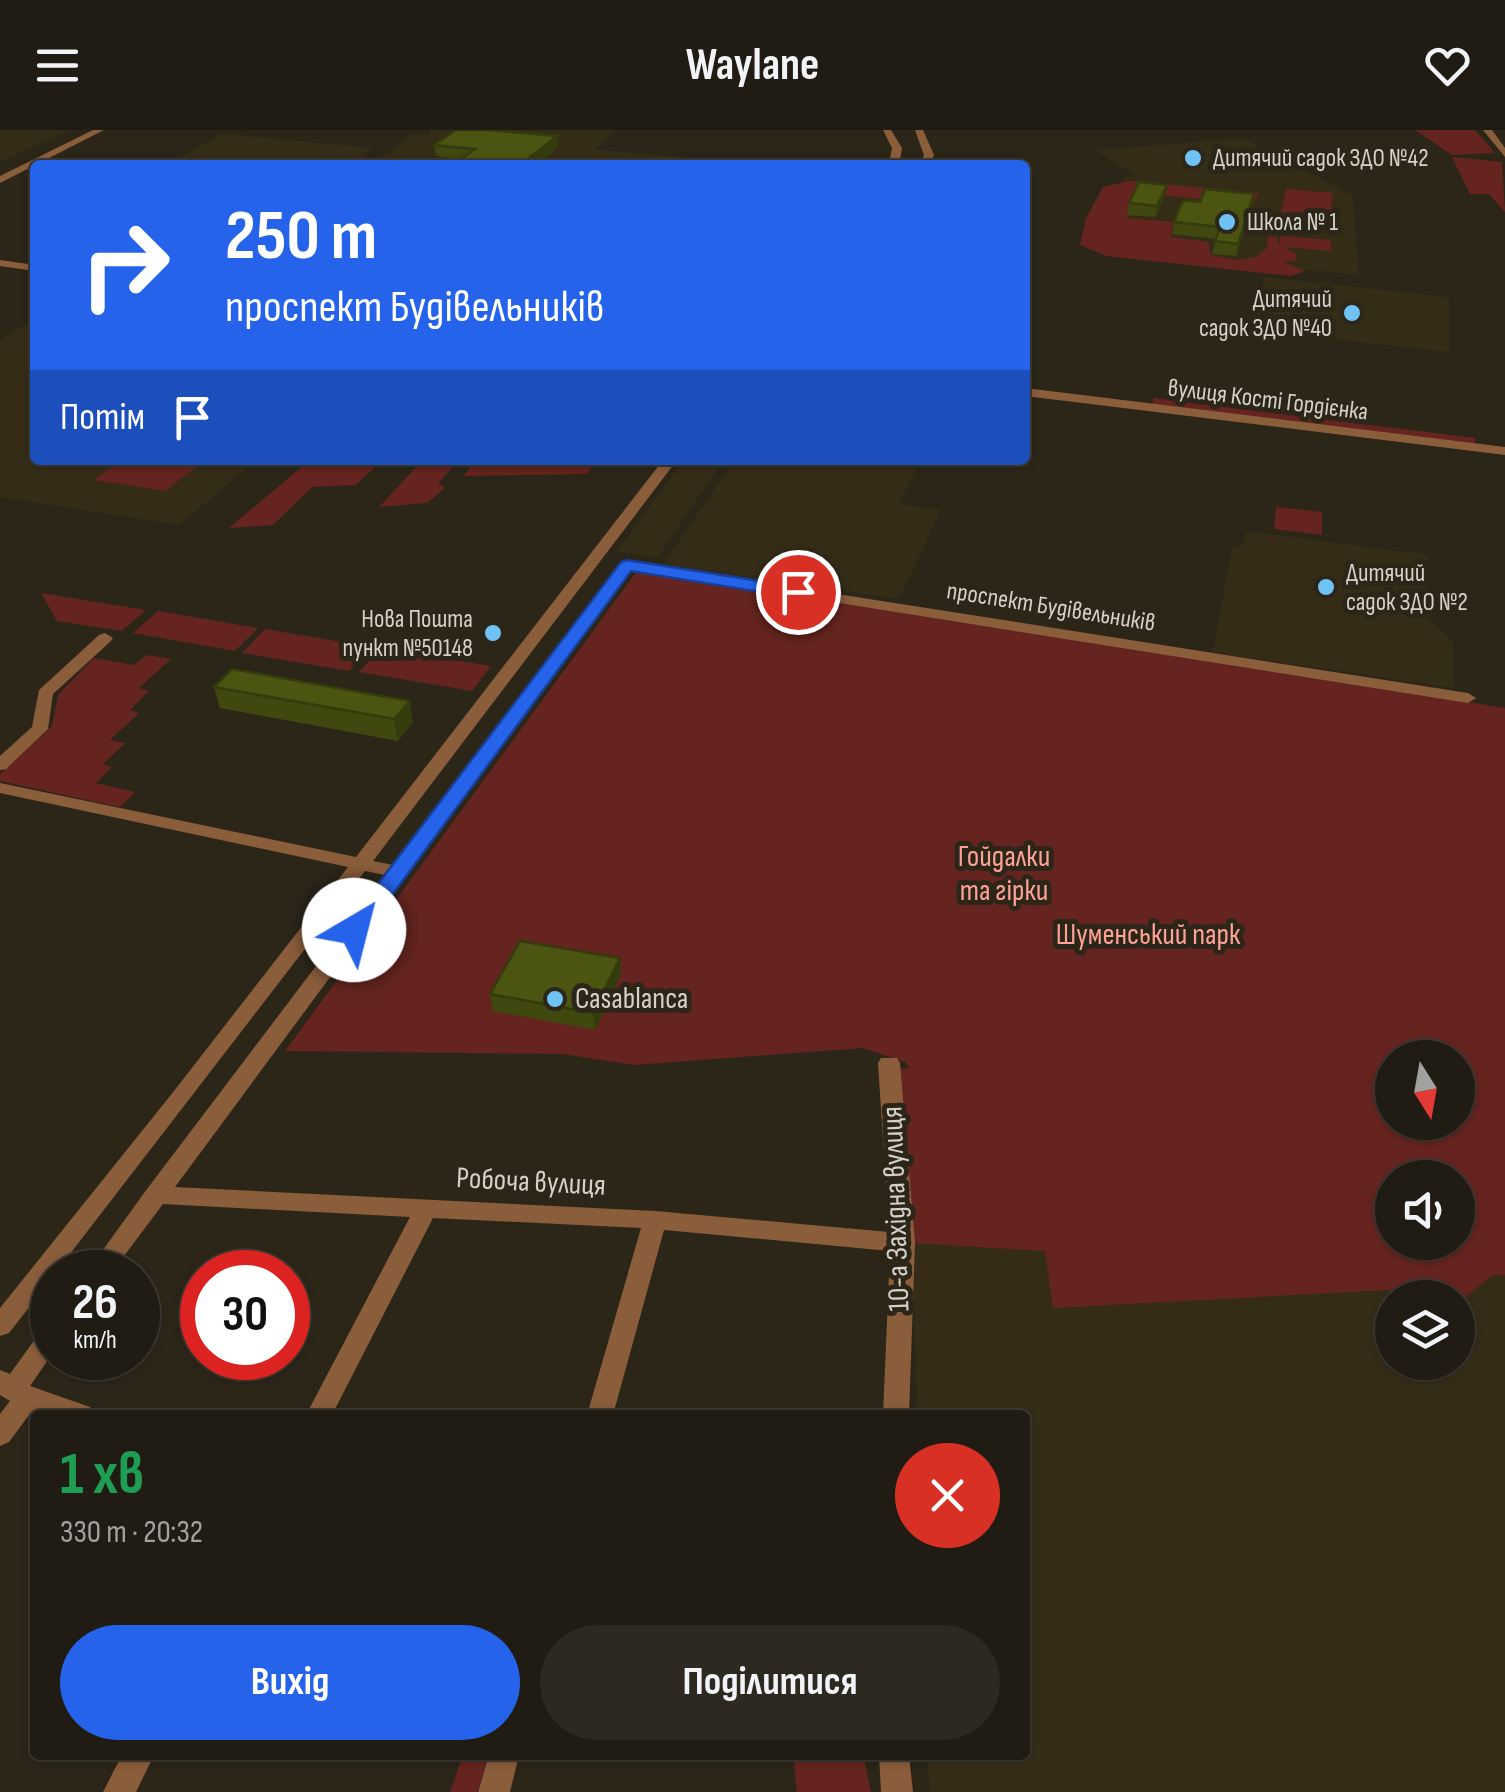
<!DOCTYPE html>
<html lang="uk">
<head>
<meta charset="utf-8">
<style>
  body { margin:0; font-family:"Sofia Sans Condensed",sans-serif; background:#2d2921; color:#f1f3f6; height:100vh; display:flex; flex-direction:column; font-size:38px; white-space:nowrap }
  * { box-sizing:border-box; margin:0 }
  p { font-size:32px; color:#a2a1a0 }
  .icon { flex:none; width:55px; height:55px; fill:none; stroke:currentColor; stroke-width:2; stroke-linecap:round; stroke-linejoin:round }
  .map { position:relative; flex:1; overflow:hidden }
  .drawer { position:absolute; left:30px; top:1280px; width:1000px; height:350px; display:flex; flex-direction:column; background:#211c13; border-radius:10px; box-shadow:0 2px 8px #0004,0 0 0 2px #3e3a33 }
  .drawer>* { flex:none }
  .hud { position:absolute; left:30px; top:30px; width:1000px; height:305px; border-radius:10px; box-shadow:0 2px 8px #0004,0 0 0 2px #3e3a33; background:#2563eb; color:#fff; overflow:hidden }
  .needle { width:65px; rotate:169deg }
  .buttons { position:absolute; left:1375px; top:910px; display:grid; gap:20px }
  .buttons a { display:grid; place-items:center; width:100px; height:100px; border-radius:50%; background:#211c13; box-shadow:0 2px 8px #0004,0 0 0 2px #3e3a33; font-size:50px }
  .speed { position:absolute; left:30px; top:1120px; display:flex; gap:20px; font-size:50px; font-weight:700; text-align:center }
  .speed>* { display:grid; place-content:center; width:130px; height:130px; border-radius:50%; background:#211c13; box-shadow:0 2px 8px #0004,0 0 0 2px #3e3a33; line-height:1 }
  .speed small { font-size:25px; font-weight:400 }
  .speed .limit { border:15px solid #d22; background:#fff; color:#111 }
  .pin { position:absolute; display:grid; place-items:center; width:85px; height:85px; color:#fff; margin:-42px; border:5px solid #fff; border-radius:50%; box-shadow:0 2px 10px #0007 }
  .me { position:absolute; width:110px; margin:-55px; rotate:37deg; stroke-linejoin:round; filter:drop-shadow(0 0 8px #0008) }
  .turn { display:flex; align-items:center; gap:35px; height:210px; padding:0 30px; font-size:45px }
  .turn .icon { width:130px; height:130px; stroke-width:2.5 }
  .turn b { display:block; font-size:70px; line-height:85px }
  .then { display:flex; align-items:center; height:95px; padding:0 30px; background:#0003; gap:20px; font-size:38px }
  .round { display:grid; place-items:center; flex:none; width:105px; height:105px; border-radius:52px; background:#2d2921 }
  .headline { display:flex; align-items:center; justify-content:space-between; height:170px; padding:0 30px }
  h1 { font-size:60px; font-weight:700; line-height:75px; color:#1e9e55 }
  .primary-button { display:flex; gap:20px; margin-top:auto; padding:20px 30px }
  .primary-button a { flex:1; height:115px; border-radius:60px; background:#2563eb; color:#fff; font-size:40px; font-weight:700; line-height:115px; text-align:center }
  .primary-button a+a { background:#2d2921; color:#f1f3f6 }
  header { display:flex; justify-content:space-between; align-items:center; height:130px; padding:0 30px; background:#211c13; font-size:45px; font-weight:700 }
  .map>svg:first-child { display:block }
  .built { fill:#352c18; fill-rule:evenodd }
  .green { fill:#65241f; fill-rule:evenodd }
  .lines { fill:none; stroke-linecap:round; stroke-linejoin:round }
  .minor { fill:#8a5d3b; fill-rule:evenodd }
  .tertiary { fill:#8a5d3b; fill-rule:evenodd }
  .wall { fill:#40480f }
  .shaded-wall { fill:#343b0c }
  .building { fill:#4b5411; stroke:#343b0c; stroke-width:2.5 }
  .route { fill:#2563eb; stroke:#184099; stroke-width:2.5 }
  .poi-dot { fill:#6fc2f4; stroke:#2c2619; stroke-width:4 }
  .labels { text-anchor:middle; dominant-baseline:central; stroke-width:10; stroke-linejoin:round; paint-order:stroke }
  .far-poi-label { font-size:25px; fill:#d5d1c9; stroke:#2c2619; text-anchor:start }
  .far-street-label { font-size:25px; fill:#d5d1c9; stroke:#2c2619 }
  .park-label { font-size:30px; fill:#fea297; stroke:#2c2619 }
  .poi-label { font-size:30px; fill:#d5d1c9; stroke:#2c2619; text-anchor:start }
  .street-label { font-size:30px; fill:#d5d1c9; stroke:#2c2619 }
</style>
</head>
<body>
<header><svg class="icon" aria-label="menu" viewBox="0 0 24 24"><path d="M4 6h16M4 12h16M4 18h16"/></svg>Waylane<svg class="icon" aria-label="heart" viewBox="0 0 24 24"><path d="M12 20l-8-8c-3-5 5-10 8-4 3-6 11-1 8 4z"/></svg></header>
<div class="map">
<svg width="1505" height="1662" viewBox="0 0 1505 1662">
  <rect width="100%" height="100%" fill="#2c2619"/>
  <!-- built -->
  <g class="built">
    <path d="M0 0H70L0 32Z"/>
    <path d="M430 0H616L595 19 765 35H369L414 5H430Z"/>
    <path d="M221 4 374 18 349 35H240L178 29Z"/>
    <path d="M1244 8 1353 66 1359 145 1087 118 1124 47H1137L1095 20Z"/>
    <path d="M1264 147 1449 167V222L1253 200Z"/>
    <path d="M35 189V330H257L179 395 0 367V210Z"/>
    <path d="M683 330H724L657 428 617 422Z"/>
    <path d="M735 330H921L899 374 941 380 899 469 663 434Z"/>
    <path d="M1246 401 1428 425V488L1453 511 1454 558 1213 522 1232 417 1243 416Z"/>
    <path d="M912 1113 1505 1145V1662H930L927 1625H1025V1285H917ZM1392 1168H1458V1232H1392Z"/>
  </g>
  <!-- green -->
  <g class="green">
    <path d="M1415 0H1475L1495 23 1452 25Z"/>
    <path d="M1452 27 1502 32 1505 82 1489 64H1470Z"/>
    <path d="M1128 51 1259 63 1253 74 1137 63 1128 88 1173 92 1171 107 1208 112 1211 125 1238 130 1256 127 1267 118 1268 106 1277 107 1279 115 1281 106 1331 110V121L1283 117 1296 123 1297 130 1284 132 1305 141 1291 146 1106 126 1080 115 1086 88 1103 57Z"/>
    <path d="M1286 59 1333 63 1329 93 1280 88Z"/>
    <path d="M1154 268 1475 308V316L1152 275Z"/>
    <path d="M121 330H205L165 361 94 350Z"/>
    <path d="M310 330H382L356 355 312 357 273 395 229 398Z"/>
    <path d="M423 330H460L438 353 445 358 427 373 379 377Z"/>
    <path d="M477 330H598L586 344 463 346Z"/>
    <path d="M1276 377 1322 382V405L1274 399Z"/>
    <path d="M637 441 1505 578V1145H1492L1458 1174V1168L1411 1167 1407 1159 1053 1178 1045 1121 912 1113 898 939 909 938 905 932 863 918 634 935 562 924 285 921ZM1392 928H1458V992H1392ZM1392 1048H1458V1112H1392Z"/>
    <path d="M41 463 146 480 122 501 57 491Z"/>
    <path d="M158 481 258 498 235 521 133 503Z"/>
    <path d="M265 499 371 517 349 541 242 523Z"/>
    <path d="M381 518 491 536 472 561 359 542Z"/>
    <path d="M147 525 171 529 139 558 149 561 130 580 139 583 110 610 125 613 103 634 112 637 96 653 135 662 120 677 0 651V644L52 596 58 565 94 528 134 535Z"/>
    <path d="M463 1625H489L477 1662H450Z"/>
    <path d="M793 1625H863L871 1662H797Z"/>
  </g>
  <g class="lines">
    <!-- minor -->
    <g class="minor">
      <path d="M883 0H891L902 18 899 35H889L892 18Z"/>
      <path d="M915 0H923L934 25 930 35H920L924 25Z"/>
      <path d="M1483 0H1492L1505 18V27Z"/>
      <path d="M0 130 35 135V141L0 136Z"/>
      <path d="M1025 258 1505 317V325L1025 266Z"/>
      <path d="M663 330H677L373 731 393 735 622 432 627 431 1468 563 1476 568 1468 573 631 440 175 1057 655 1081 889 1102 878 933 881 928H897L900 933 915 1113 909 1285H883L890 1121 664 1100 613 1285H587L641 1098 433 1088 332 1285H306L410 1087 163 1074 112 1142H87L147 1059 385 745 365 741 56 1142H52V1148L9 1203 0 1206V1178L174 961 348 737 0 663V653L356 727Z"/>
      <path d="M105 503 113 508 111 511 53 564 48 599 6 639 0 640V626L32 597 39 560 99 505Z"/>
      <path d="M52 1195V1224L30 1256 90 1277 94 1285H45L32 1281 9 1312 0 1316V1284L10 1271 0 1265V1240L10 1244 43 1198Z"/>
      <path d="M122 1625H154L136 1662H103Z"/>
      <path d="M489 1625H519L510 1662H478Z"/>
      <path d="M879 1625H909L913 1662H881Z"/>
    </g>
    <!-- tertiary -->
    <path class="tertiary" d="M93 0H104L0 53V46Z"/>
  </g>
  <!-- wall -->
  <g class="wall">
    <path d="M434 15 558 17 536 35H458L457 32 461 29 436 26Z"/>
    <path d="M1254 64 1236 126 1212 124 1216 109 1172 104 1174 92 1200 72Z"/>
    <path d="M1165 67 1155 87 1127 85 1129 73Z"/>
    <path d="M214 557 413 592 398 611 220 578Z"/>
    <path d="M620 828 621 845 595 900 493 881 490 864Z"/>
  </g>
  <!-- shaded-wall -->
  <g class="shaded-wall">
    <path d="M557 6 558 17 536 35H520Z"/>
    <path d="M1167 55 1165 67 1155 87 1157 76Z"/>
    <path d="M1254 64 1252 76 1236 126 1238 114Z"/>
    <path d="M410 571 413 592 398 611 394 589Z"/>
    <path d="M620 828 621 845 595 900 593 883Z"/>
  </g>
  <!-- building -->
  <g class="building">
    <path d="M456 0H487L557 6 520 35H491L457 32 475 19 434 15Z"/>
    <path d="M1139 52 1167 55 1157 76 1129 73Z"/>
    <path d="M1205 59 1254 64 1238 114 1215 111 1220 97 1174 92 1183 70 1200 72Z"/>
    <path d="M232 539 410 571 394 589 214 557Z"/>
    <path d="M520 811 620 828 593 883 490 864Z"/>
  </g>
  <!-- route -->
  <path class="route" d="M627 430 798 457 807 462 798 468 631 441 362 806H347V795L621 432Z"/>
  <!-- markers -->
  <g class="poi-dot">
    <circle cx="1193" cy="28" r="10"/>
    <circle cx="1227" cy="92" r="10"/>
    <circle cx="1352" cy="183" r="10"/>
    <circle cx="1326" cy="457" r="10"/>
    <circle cx="493" cy="503" r="10"/>
    <circle cx="555" cy="869" r="10"/>
  </g>
  <g class="labels">
    <!-- far-poi labels -->
    <g class="far-poi-label">
      <text x="1213" y="28">Дитячий садок ЗДО №42</text>
      <text x="1247" y="92">Школа № 1</text>
      <text x="1332" y="169" text-anchor="end">Дитячий<tspan x="1332" dy="29">садок ЗДО №40</tspan></text>
      <text x="1346" y="443">Дитячий<tspan x="1346" dy="29">садок ЗДО №2</tspan></text>
      <text x="473" y="489" text-anchor="end">Нова Пошта<tspan x="473" dy="29">пункт №50148</tspan></text>
    </g>
    <!-- far-street labels -->
    <g class="far-street-label">
      <text transform="translate(1268 270) rotate(7)">вулиця Кості Гордієнка</text>
      <text transform="translate(1051 477) rotate(9)">проспект Будівельників</text>
    </g>
    <!-- park labels -->
    <g class="park-label">
      <text x="1004" y="727">Гойдалки<tspan x="1004" dy="34">та гірки</tspan></text>
      <text x="1148" y="805">Шуменський парк</text>
    </g>
    <!-- poi labels -->
    <g class="poi-label">
      <text x="575" y="869">Casablanca</text>
    </g>
    <!-- street labels -->
    <g class="street-label">
      <text transform="translate(531 1052) rotate(3)">Робоча вулиця</text>
      <text transform="translate(896 1079) rotate(-92)">10-а Західна вулиця</text>
    </g>
  </g>
</svg>
<div class="buttons">
<a><svg class="needle" viewBox="-14 -14 28 28"><path d="M0-13l5 13h-10z" fill="#e53935"/><path d="M0 13l5-13h-10z" fill="#a2a1a0"/></svg></a>
<a><svg class="icon" aria-label="sound" viewBox="0 0 24 24"><path d="M4 9h4l5-4v14l-5-4H4zM17 9q2 3 0 6"/></svg></a>
<a><svg class="icon" aria-label="layers" viewBox="0 0 24 24"><path d="M12 4l9 5-9 5-9-5zM3 14l9 5 9-5"/></svg></a>
</div>
<div class="speed"><div>26<small>km/h</small></div><div class="limit">30</div></div>
<div class="pin" style="left:798px;top:462px;background:#d93025"><svg class="icon" aria-label="arrive" viewBox="0 0 24 24"><path d="M6 21V4h12l-3 4 3 4H6"/></svg></div>
<svg class="me" style="left:354px;top:800px" viewBox="-20 -20 40 40"><circle r="19" fill="#fff"/><path d="M0-13L10 11 0 6-10 11z" fill="#2563eb"/></svg>
<div class="hud">
<div class="turn"><svg class="icon" aria-label="right" viewBox="0 0 24 24"><path d="M7 20v-9h11M14 6l5 5-5 5"/></svg><div><b>250 m</b>проспект Будівельників</div></div>
<div class="then">Потім<svg class="icon" aria-label="arrive" viewBox="0 0 24 24"><path d="M6 21V4h12l-3 4 3 4H6"/></svg></div>
</div>
<section class="drawer">
<div class="headline"><div><h1>1 хв</h1><p>330 m · 20:32</p></div><a class="round" style="background:#d93025;color:#fff"><svg class="icon" aria-label="close" viewBox="0 0 24 24"><path d="M6 6l12 12M18 6L6 18"/></svg></a></div>
<div class="primary-button"><a>Вихід</a><a>Поділитися</a></div>
</section>
</div>
</body>
</html>
